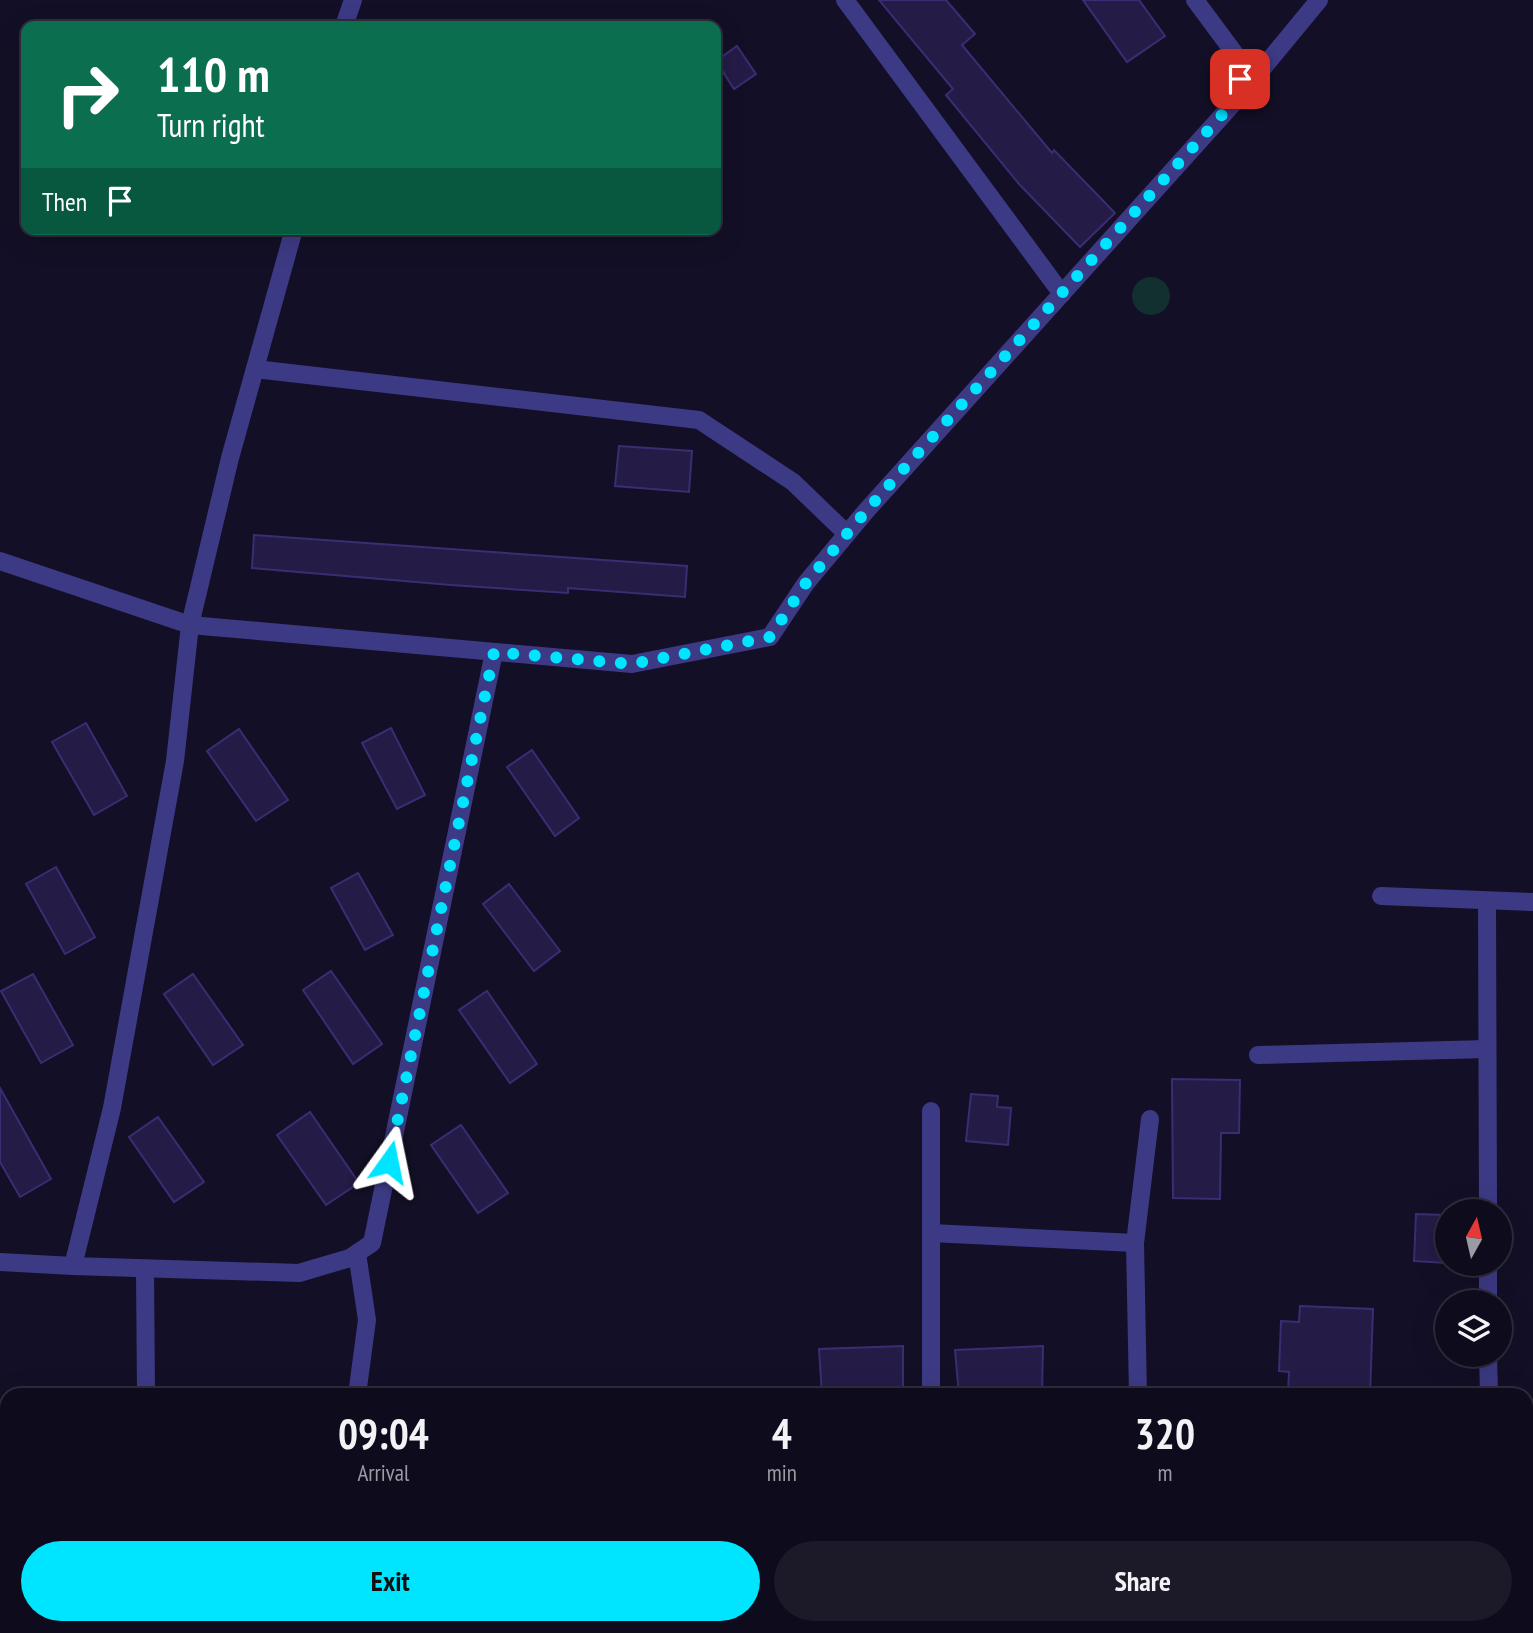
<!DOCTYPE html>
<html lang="en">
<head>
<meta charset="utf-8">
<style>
  body { margin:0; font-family:"PT Sans Narrow",sans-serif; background:#1c1929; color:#f1f3f6; height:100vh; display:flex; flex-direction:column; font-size:26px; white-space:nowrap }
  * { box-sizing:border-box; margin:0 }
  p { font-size:23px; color:#9b9ba3 }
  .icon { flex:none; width:38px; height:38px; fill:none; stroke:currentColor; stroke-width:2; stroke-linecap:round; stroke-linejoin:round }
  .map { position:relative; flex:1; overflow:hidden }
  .drawer { position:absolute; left:0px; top:1388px; width:1533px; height:247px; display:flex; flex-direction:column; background:#0e0b1c; border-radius:21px 21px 0 0; box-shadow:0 7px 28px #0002,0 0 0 2px #2e2b3b }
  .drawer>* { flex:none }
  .hud { position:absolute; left:21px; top:21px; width:700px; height:214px; border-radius:14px; box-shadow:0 7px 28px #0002,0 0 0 2px #2e2b3b; background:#0b6e4f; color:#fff; overflow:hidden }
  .needle { width:46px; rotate:8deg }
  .fabs { position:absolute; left:1435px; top:1199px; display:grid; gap:14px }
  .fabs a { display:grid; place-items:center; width:77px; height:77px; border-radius:50%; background:#0e0b1c; box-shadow:0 7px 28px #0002,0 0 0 2px #2e2b3b; font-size:35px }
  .pin { position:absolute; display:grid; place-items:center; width:60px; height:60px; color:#fff; margin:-30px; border-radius:14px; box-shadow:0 4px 10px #0006 }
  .me { position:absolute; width:77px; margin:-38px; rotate:12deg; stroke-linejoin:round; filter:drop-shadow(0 0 5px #0008) }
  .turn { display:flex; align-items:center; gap:24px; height:147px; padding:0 21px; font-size:32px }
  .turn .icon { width:91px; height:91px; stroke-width:2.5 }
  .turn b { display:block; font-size:49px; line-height:60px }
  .then { display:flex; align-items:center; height:66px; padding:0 21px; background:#0003; gap:14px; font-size:26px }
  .eta { display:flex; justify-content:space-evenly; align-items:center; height:119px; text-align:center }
  .eta b { font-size:42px; font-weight:800; line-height:49px }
  .cta { display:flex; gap:14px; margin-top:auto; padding:14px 21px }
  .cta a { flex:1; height:80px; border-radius:42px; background:#00e5ff; color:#111; font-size:28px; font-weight:800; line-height:80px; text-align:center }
  .cta a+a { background:#1c1929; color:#f1f3f6 }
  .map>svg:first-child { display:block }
  .green { fill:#12302f }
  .building { fill:#241b47; stroke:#3b2d73; stroke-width:2 }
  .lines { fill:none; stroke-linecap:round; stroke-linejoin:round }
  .minor { stroke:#3d3a85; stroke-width:18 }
  .route { stroke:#00e5ff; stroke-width:12; stroke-dasharray:0 21.6 }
</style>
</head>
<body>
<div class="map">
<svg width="1533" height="1633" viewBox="0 0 1533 1633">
  <rect width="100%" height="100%" fill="#130f26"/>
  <!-- green -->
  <circle class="green" cx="1151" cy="296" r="19"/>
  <!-- building -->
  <g class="building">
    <path d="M879 0H946L975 34 962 45 1052 153 1054 150 1115 213 1080 247 1019 184 946 95 953 89Z"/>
    <path d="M1083 0H1139L1165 36 1127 62Z"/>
    <path d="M737 46 756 74 734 89 716 61Z"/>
    <path d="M619 446 692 451 689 492 615 486Z"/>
    <path d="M254 535 687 566 685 597 568 588V593L451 585 252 568Z"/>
    <path d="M86 723 127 796 94 815 52 742Z"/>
    <path d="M391 728 425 795 397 809 362 743Z"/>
    <path d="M239 729 288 800 256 821 207 751Z"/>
    <path d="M532 750 579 818 555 836 507 767Z"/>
    <path d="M56 867 95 937 65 954 26 884Z"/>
    <path d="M358 873 393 935 365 950 331 888Z"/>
    <path d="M509 884 560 951 534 971 483 904Z"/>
    <path d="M331 971 382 1044 353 1064 303 990Z"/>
    <path d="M33 974 73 1045 41 1063 1 991Z"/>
    <path d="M193 974 243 1045 213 1065 164 994Z"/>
    <path d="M487 991 537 1064 510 1083 459 1010Z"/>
    <path d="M1172 1079 1240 1080 1239 1133H1221L1220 1199 1173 1198Z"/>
    <path d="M0 1088 51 1179 20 1197 0 1162Z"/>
    <path d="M971 1094 998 1096 997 1107 1011 1108 1008 1145 966 1141Z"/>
    <path d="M310 1112 359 1183 326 1205 277 1135Z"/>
    <path d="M158 1117 204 1182 174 1202 129 1137Z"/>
    <path d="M461 1125 508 1193 478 1213 431 1145Z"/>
    <path d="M1416 1214 1447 1215V1263L1414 1261Z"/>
    <path d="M1300 1306 1373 1309 1370 1395 1288 1393 1289 1372 1279 1371 1281 1321 1299 1322Z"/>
    <path d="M903 1346V1395H822L819 1349Z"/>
    <path d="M1043 1346 1042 1395H959L955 1350Z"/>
  </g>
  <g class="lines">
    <!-- minor -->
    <g class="minor">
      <path d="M845 0 1062 294"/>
      <path d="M344 26 353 0"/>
      <path d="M1239 97 1319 0"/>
      <path d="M255 369 699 420 793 482 847 534"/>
      <path d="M0 561 190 625 632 664 770 637 806 583 866 511 1239 97 1241 62 1195 0"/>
      <path d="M1381 896 1533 902"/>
      <path d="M1487 902 1488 1211"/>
      <path d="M1258 1055 1487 1049"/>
      <path d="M931 1233 1135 1243"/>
      <path d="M0 1262 73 1266 112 1108 175 761 190 625 230 458 294 229"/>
      <path d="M1488 1264V1302"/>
      <path d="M73 1266 299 1273 350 1258 372 1243 494 652"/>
      <path d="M145 1269 146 1395"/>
      <path d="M1488 1354 1489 1395"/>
      <path d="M357 1395 367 1320 357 1253"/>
      <path d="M931 1395V1111"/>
      <path d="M1138 1395 1135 1243 1150 1119"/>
      <path d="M1526 1502 1533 1501"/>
      <path d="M1076 1628V1633"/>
      <path d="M1278 1628V1633"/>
      <path d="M1493 1628 1494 1633"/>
      <path d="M881 1633V1628"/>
    </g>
  </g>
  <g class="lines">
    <!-- route -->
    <path class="route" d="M389 1162 494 652 632 664 770 637 806 583 866 511 1238 97 1240 79"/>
  </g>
</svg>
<div class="fabs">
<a><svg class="needle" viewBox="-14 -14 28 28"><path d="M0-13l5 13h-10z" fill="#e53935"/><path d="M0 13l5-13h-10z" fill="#9b9ba3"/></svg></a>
<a><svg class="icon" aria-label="layers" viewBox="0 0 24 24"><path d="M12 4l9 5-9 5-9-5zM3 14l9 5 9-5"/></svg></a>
</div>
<div class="pin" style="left:1240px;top:79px;background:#d93025"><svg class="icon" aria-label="arrive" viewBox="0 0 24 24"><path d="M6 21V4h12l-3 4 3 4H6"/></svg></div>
<svg class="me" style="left:389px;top:1162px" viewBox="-20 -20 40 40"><path d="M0-17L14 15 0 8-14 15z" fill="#00e5ff" stroke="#fff" stroke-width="4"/></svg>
<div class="hud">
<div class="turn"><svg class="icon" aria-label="right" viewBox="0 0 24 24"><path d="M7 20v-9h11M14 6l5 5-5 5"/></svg><div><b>110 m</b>Turn right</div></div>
<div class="then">Then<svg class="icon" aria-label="arrive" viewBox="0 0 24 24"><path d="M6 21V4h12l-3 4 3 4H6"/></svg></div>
</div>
<section class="drawer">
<div class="eta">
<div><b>09:04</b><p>Arrival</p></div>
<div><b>4</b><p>min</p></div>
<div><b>320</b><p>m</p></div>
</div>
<div class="cta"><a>Exit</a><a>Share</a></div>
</section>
</div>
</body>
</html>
